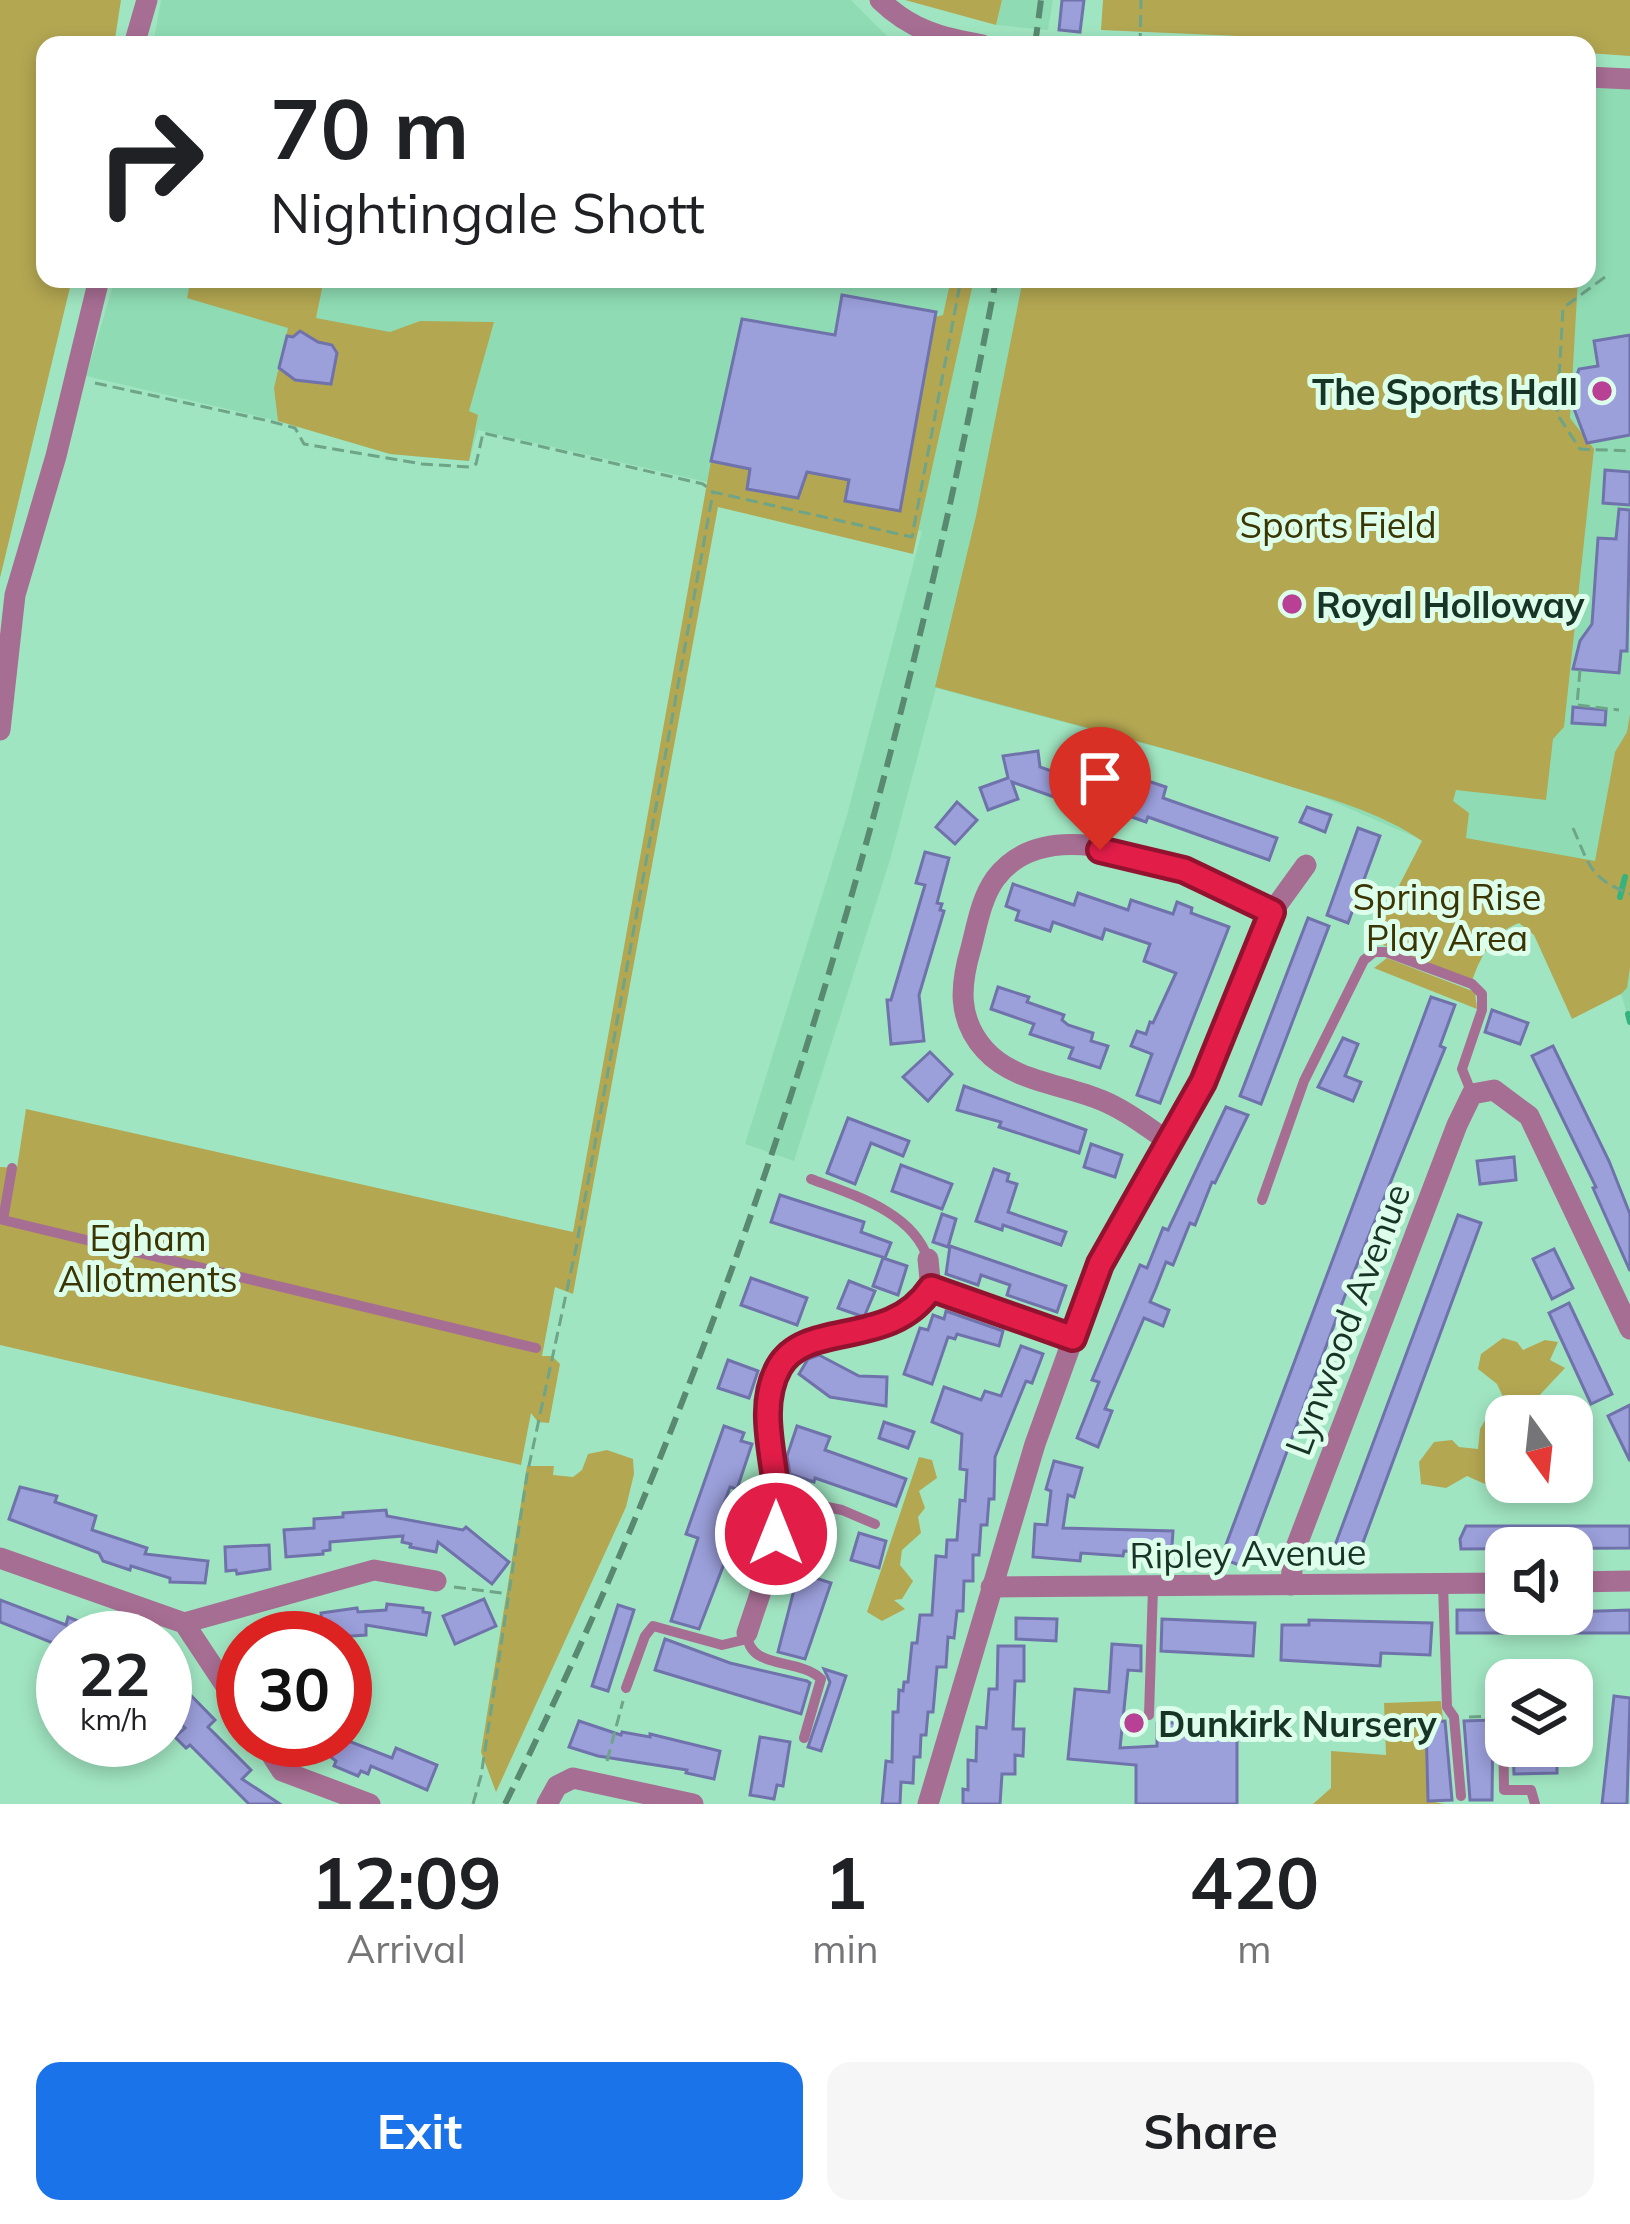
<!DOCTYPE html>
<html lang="en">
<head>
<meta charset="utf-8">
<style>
  body { margin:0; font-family:Mulish,sans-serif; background:#f6f6f6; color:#202124; height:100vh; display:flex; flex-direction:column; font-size:45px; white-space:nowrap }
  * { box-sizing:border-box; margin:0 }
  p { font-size:39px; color:#757577 }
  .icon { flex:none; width:66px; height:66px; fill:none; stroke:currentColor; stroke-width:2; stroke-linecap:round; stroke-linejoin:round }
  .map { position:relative; height:1804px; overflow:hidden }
  .sheet { display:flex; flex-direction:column; background:#fff; flex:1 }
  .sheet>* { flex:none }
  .top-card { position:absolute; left:36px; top:36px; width:1560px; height:252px; border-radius:24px; box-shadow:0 6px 18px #0003; background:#fff; color:#202124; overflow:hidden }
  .needle { width:78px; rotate:165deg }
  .controls { position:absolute; left:1485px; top:1395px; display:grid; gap:24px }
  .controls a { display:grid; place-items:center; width:108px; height:108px; border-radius:24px; background:#fff; box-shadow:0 6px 18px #0003; font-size:60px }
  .speed { position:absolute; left:36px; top:1611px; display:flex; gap:24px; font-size:60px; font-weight:700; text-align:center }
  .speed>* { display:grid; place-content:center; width:156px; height:156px; border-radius:50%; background:#fff; box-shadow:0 6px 18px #0003; line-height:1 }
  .speed small { font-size:30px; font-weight:400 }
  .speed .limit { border:18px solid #d22; background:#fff; color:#111 }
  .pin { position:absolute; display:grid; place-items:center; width:102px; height:102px; color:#fff; margin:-123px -51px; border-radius:50% 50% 50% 0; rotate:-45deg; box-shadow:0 0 12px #0007 }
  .pin .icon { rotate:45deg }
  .me { position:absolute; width:132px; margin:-66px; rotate:0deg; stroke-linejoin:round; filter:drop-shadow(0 0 9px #0008) }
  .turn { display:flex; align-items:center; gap:42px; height:252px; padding:0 36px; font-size:54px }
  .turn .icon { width:156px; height:156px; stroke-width:2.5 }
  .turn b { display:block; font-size:84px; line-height:102px }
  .eta { display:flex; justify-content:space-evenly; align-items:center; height:204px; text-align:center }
  .eta b { font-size:72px; font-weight:700; line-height:84px }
  .action { display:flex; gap:24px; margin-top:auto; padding:24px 36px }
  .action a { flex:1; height:138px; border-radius:24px; background:#1a73e8; color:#fff; font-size:48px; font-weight:700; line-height:138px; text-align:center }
  .action a+a { background:#f6f6f6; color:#202124 }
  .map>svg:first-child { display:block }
  .built { fill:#8fdcb4 }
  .green { fill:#b3a752 }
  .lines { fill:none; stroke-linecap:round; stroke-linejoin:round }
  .stream { stroke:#35b37e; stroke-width:6 }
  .building { fill:#9b9fda; stroke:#7073ab; stroke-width:3 }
  .path { stroke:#6ea488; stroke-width:3; stroke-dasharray:12 6; stroke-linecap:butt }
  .service { stroke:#a76e93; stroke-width:10 }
  .minor { stroke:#a76e93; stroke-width:21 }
  .rail { stroke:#598970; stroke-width:6; stroke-dasharray:18 9; stroke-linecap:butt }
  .route-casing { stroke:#92132f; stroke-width:30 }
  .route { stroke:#e11d48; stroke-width:21 }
  .poi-dot { fill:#b84095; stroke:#dcfeeb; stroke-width:4.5 }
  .labels { text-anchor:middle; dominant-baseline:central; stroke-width:10; stroke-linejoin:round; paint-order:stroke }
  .poi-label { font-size:36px; font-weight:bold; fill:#183426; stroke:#dcfeeb; text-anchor:start }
  .park-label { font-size:36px; fill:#3b3503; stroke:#dcfeeb }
  .street-label { font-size:36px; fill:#183426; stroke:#dcfeeb }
</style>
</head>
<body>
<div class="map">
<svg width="1630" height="1804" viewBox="0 0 1630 1804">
  <rect width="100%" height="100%" fill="#a0e5c1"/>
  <!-- built -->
  <g class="built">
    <path d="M161 0H851L886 35 902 45H153Z"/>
    <path d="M1002 0H1053L1048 30 996 25Z"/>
    <path d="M1587 85 1630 89V1024L1621 994 1617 900 1422 840 1320 796 1224 765 936 688 890 860 794 1161 745 1144 847 815 922 531 478 430 469 461 390 454 278 421 86 376 115 279H1587Z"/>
  </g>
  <!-- green -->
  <g class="green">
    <path d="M0 0H121L114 45H45V279H72L0 578Z"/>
    <path d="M905 0H1002L996 25Z"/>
    <path d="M1103 0H1630V56L1587 53V45H1447L1101 30Z"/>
    <path d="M191 279H324L316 318 390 332 420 321 494 322 469 411 478 415 469 461 390 454 278 421 274 388 288 328 187 298Z"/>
    <path d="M951 279H974L913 554 718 507 573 1294 555 1287 542 1356H552L560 1364 549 1423 538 1422 531 1413 521 1465 0 1345V1167L17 1168 26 1109 573 1232 711 461 750 469 748 490 798 498 807 472 849 480 845 501 900 511 935 317 943 315Z"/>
    <path d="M1023 279H1578L1570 418 1594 449 1564 727 1553 739 1546 800 1456 790 1453 801 1469 813 1466 838 1595 861 1615 752 1627 732 1630 714V968L1627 988 1621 994 1572 1019 1534 935 1519 923C1493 933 1481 955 1472 981L1371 940 1422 841C1381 812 1324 797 1276 782 1164 746 1049 718 935 687L976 516Z"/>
    <path d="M1387 958 1475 992 1477 1009 1374 968Z"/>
    <path d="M1503 1338 1517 1342 1523 1350 1545 1340 1558 1342 1550 1360 1565 1368 1536 1399 1532 1416H1506V1481L1496 1489 1467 1476 1446 1488 1421 1484 1419 1462 1434 1442 1452 1440 1459 1447 1478 1449 1480 1429 1487 1417 1499 1414 1504 1399 1497 1384 1478 1369 1481 1354Z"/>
    <path d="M607 1450 633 1459 634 1474 626 1507 496 1792 481 1752 527 1466H554L553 1475 573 1477 582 1470 588 1454Z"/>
    <path d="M919 1457 932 1460 937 1478 919 1491 925 1508 918 1517 921 1533 902 1550 900 1565 913 1581 902 1599 894 1600 905 1609 882 1621 867 1612Z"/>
    <path d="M1441 1701 1443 1721 1426 1723 1428 1801 1445 1804H1313L1331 1788V1751L1386 1755 1384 1703Z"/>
  </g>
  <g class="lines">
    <!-- stream -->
    <g class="stream">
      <path d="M1620 897 1625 877"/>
      <path d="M1628 1014 1630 1022"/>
    </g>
  </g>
  <!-- building -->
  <g class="building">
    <path d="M1062 0H1084L1080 32 1059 30Z"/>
    <path d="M842 295 936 312 900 511 845 501 849 480 807 472 798 498 747 489 750 469 711 461 742 319 835 335Z"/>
    <path d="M300 331 318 342 332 345 337 353 331 384 295 380 279 368 287 336 293 337Z"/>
    <path d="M1630 335V435L1587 443 1573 406 1576 378 1579 369 1598 366 1594 341Z"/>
    <path d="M1605 470 1630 472V505L1603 503Z"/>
    <path d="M1619 509 1630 510 1627 651H1621L1619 673 1573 669 1580 641 1592 624 1598 538 1616 539Z"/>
    <path d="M1573 707 1606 710 1605 725 1572 723Z"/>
    <path d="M1038 751 1040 767 1079 781 1071 803 1012 782 1018 799 988 810 980 788 1008 778 1003 756Z"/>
    <path d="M1095 773 1139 788 1142 779 1166 787 1163 798 1277 838 1269 860 1148 817 1146 822 1129 816 1131 810 1088 795Z"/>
    <path d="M957 802 977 820 955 844 936 827Z"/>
    <path d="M1307 807 1331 815 1325 832 1300 822Z"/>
    <path d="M1358 828 1380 836 1348 923 1327 915Z"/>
    <path d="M925 852 949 858 937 903 942 904 940 910 944 911 919 995 924 1041 891 1044 887 1000H891L925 885 916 883Z"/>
    <path d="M1013 884 1074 905 1078 893 1128 910 1131 900 1173 914 1177 902 1192 908 1191 913 1229 927 1160 1103 1137 1095 1152 1054 1131 1046 1137 1031 1146 1034 1150 1022 1153 1023 1176 973 1144 961 1150 944 1105 929 1102 939 1053 922 1050 931 1016 920 1019 911 1006 906Z"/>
    <path d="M1308 918 1329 926 1261 1104 1240 1096Z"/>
    <path d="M998 987 1029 997 1027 1002 1064 1015 1062 1020 1068 1025 1093 1033 1091 1041 1108 1046 1100 1068 1069 1058 1073 1048 1030 1034 1034 1024 991 1009Z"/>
    <path d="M1431 997 1455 1005 1440 1046 1445 1048 1350 1282 1244 1567 1221 1558Z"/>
    <path d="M1492 1010 1528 1023 1520 1044 1485 1032Z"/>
    <path d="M1343 1038 1358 1044 1345 1076 1361 1082 1353 1101 1318 1087Z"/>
    <path d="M1553 1046 1609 1161 1630 1214V1271L1593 1188 1596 1187 1532 1056Z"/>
    <path d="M930 1052 952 1074 928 1101 903 1077Z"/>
    <path d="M964 1086 1086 1130 1079 1153 999 1127 1001 1122 957 1110Z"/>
    <path d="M1226 1107 1248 1115 1215 1183 1212 1182 1195 1225 1190 1223 1173 1265 1166 1262 1156 1288 1150 1302 1169 1310 1163 1326 1144 1318 1105 1409 1112 1411 1098 1447 1077 1438 1099 1382 1092 1380 1140 1265 1147 1268 1163 1228 1168 1230Z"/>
    <path d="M848 1118 909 1141 903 1156 871 1143 855 1184 827 1173Z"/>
    <path d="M1091 1144 1122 1155 1115 1177 1084 1167Z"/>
    <path d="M1514 1157 1516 1180 1480 1184 1477 1161Z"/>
    <path d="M901 1165 952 1184 942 1209 892 1191Z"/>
    <path d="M994 1169 1009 1174 1007 1181 1017 1184 1008 1212 1066 1232 1061 1245 1003 1225 1002 1230 976 1221Z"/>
    <path d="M780 1195 864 1222 861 1232 891 1243 885 1258 771 1222Z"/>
    <path d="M942 1214 956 1219 948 1247 933 1242Z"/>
    <path d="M1458 1215 1481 1223 1358 1556 1334 1548Z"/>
    <path d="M950 1246 1066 1286 1057 1312 1007 1295 1010 1285 981 1275 978 1285 946 1274Z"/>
    <path d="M1554 1249 1573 1288 1552 1299 1533 1259Z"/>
    <path d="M883 1258 907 1266 898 1295 873 1286Z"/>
    <path d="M751 1278 807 1298 797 1325 741 1305Z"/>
    <path d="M849 1281 875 1291 864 1317 838 1308Z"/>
    <path d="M1569 1303 1612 1394 1591 1404 1549 1313Z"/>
    <path d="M946 1311 1003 1331 999 1346 957 1334 955 1339 948 1337 932 1384 904 1374 920 1328 928 1330 933 1315 944 1319Z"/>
    <path d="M1021 1346 1043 1354 1032 1383 1026 1381 995 1457 994 1499H989L987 1525H981L979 1555H973V1581H964L963 1611H957L954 1638 948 1637 946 1667H937L933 1712H928L926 1735H921L920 1757H914L913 1783 901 1782 900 1804H882L886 1761 892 1762 893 1712H898L899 1690 903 1691 904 1682H908L912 1643H917L920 1615H932L936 1556 946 1557 947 1540H957L960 1500 965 1501 967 1470 960 1469 962 1434 932 1422 944 1387 981 1400 985 1391 1001 1396Z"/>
    <path d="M819 1355 859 1376 887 1377 886 1406 830 1397 799 1374 808 1359Z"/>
    <path d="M728 1360 758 1371 749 1398 718 1388Z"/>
    <path d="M1630 1405V1461L1608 1416Z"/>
    <path d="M884 1422 914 1432 908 1448 879 1438Z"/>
    <path d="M724 1426 744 1433 741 1441 752 1444 737 1489 730 1487 717 1524 755 1537 750 1552 739 1549 733 1567 724 1564 699 1629 671 1621 698 1538 686 1534Z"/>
    <path d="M797 1426 830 1437 825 1450 906 1479 896 1506 815 1478 814 1482 790 1474 787 1456Z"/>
    <path d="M1054 1461 1082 1468 1074 1497 1068 1495 1063 1528 1173 1531 1172 1546H1165V1552L1124 1551 1123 1556 1081 1553 1080 1561 1033 1557 1035 1524 1047 1525 1051 1491 1046 1489Z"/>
    <path d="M20 1487 57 1496 55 1502 96 1516 92 1530 147 1548 145 1554 208 1561 205 1583 170 1582V1578L131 1566 130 1570 103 1561 99 1553 9 1519Z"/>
    <path d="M386 1510 387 1516 463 1530 466 1527 509 1562 492 1584 438 1542 436 1552 410 1547 411 1544 402 1542 403 1536 330 1542V1550L323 1551V1554L286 1557 284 1530 314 1528V1519L343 1517V1513Z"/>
    <path d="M795 1512 824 1516 806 1575 831 1583 805 1659 778 1652 795 1586 787 1584 793 1561 786 1559Z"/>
    <path d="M1466 1526H1630V1548L1461 1549 1460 1539Z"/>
    <path d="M859 1533 886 1541 879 1568 851 1560Z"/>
    <path d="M269 1545 270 1569 237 1574 236 1570 226 1571 225 1547Z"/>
    <path d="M484 1599 496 1626 455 1644 443 1616Z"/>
    <path d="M0 1600 66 1625 68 1617 120 1638H63V1647L0 1622Z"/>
    <path d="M387 1604 423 1608V1612L430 1613 426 1635 366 1625V1635L323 1638 321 1613 357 1608 358 1612 386 1610Z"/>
    <path d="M618 1605 634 1610 608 1691 592 1686Z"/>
    <path d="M1457 1610H1506V1614L1630 1610V1633H1457Z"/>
    <path d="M1016 1618 1057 1619 1056 1641 1016 1639Z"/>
    <path d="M1162 1619 1255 1623 1253 1656 1161 1651Z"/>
    <path d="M1309 1620 1432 1623 1430 1655 1381 1653 1380 1666 1281 1660 1282 1625H1309Z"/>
    <path d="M665 1639 730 1663 807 1681 810 1683 801 1714 655 1670Z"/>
    <path d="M1112 1644 1141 1646V1671L1128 1670 1120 1748 1157 1746V1723L1237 1722V1804H1136V1765L1068 1759 1075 1689 1109 1692Z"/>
    <path d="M998 1646H1024V1681H1015L1013 1729H1024L1023 1756 1015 1755V1774H1002L1000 1804H963V1789L968 1790V1760L976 1761 977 1727 986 1728 989 1689H997Z"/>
    <path d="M165 1669 215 1720 208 1727 251 1770 242 1779 280 1804H249L190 1745 186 1748 175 1737 185 1728 165 1708 173 1698 165 1692Z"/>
    <path d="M824 1669 846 1676 821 1751 808 1747 830 1682Z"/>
    <path d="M1614 1696 1630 1698 1627 1804H1602Z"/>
    <path d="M1493 1720 1492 1800H1470L1464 1721Z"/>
    <path d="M579 1721 621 1735 622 1732 650 1737V1734L720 1751 714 1779 686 1773 687 1770 598 1756 569 1747Z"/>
    <path d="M1445 1721 1452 1800 1428 1801 1426 1722Z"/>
    <path d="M760 1737 790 1742 783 1786 777 1785 774 1799 750 1795Z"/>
    <path d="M309 1740H346L392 1758 396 1748 437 1765 427 1790 371 1766 368 1774 361 1771 358 1776 334 1766 336 1761Z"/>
    <path d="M1513 1746H1557V1773L1514 1774Z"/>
  </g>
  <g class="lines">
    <!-- path -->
    <g class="path">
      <path d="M1140 45 1141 0"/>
      <path d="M1605 277 1563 308 1557 414 1580 449 1630 451"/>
      <path d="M95 383 269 421 295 428 304 444 422 464 469 467 476 464 483 433 703 484 713 492 912 537 961 279"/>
      <path d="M1580 670 1577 705 1619 710"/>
      <path d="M1573 828C1590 867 1590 878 1630 894"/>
      <path d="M454 1587 509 1594"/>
      <path d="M1469 1717 1489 1716"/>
      <path d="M607 1761 623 1701"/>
      <path d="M473 1804 481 1776 527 1475 576 1248 713 492"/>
    </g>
    <!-- service -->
    <g class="service">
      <path d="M12 1168 3 1220 536 1348"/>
      <path d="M811 1179C854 1195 913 1212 928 1259"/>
      <path d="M1262 1200 1304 1081 1364 960 1374 952H1386L1472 984 1482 994V1010L1462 1069 1472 1094"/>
      <path d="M779 1497 842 1510 875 1524"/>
      <path d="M1443 1584 1447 1707 1454 1717 1461 1796"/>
      <path d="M626 1688 645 1636 653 1626 722 1645 743 1640 747 1633C748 1671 799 1657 821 1679L804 1738"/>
      <path d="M1149 1715 1153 1587"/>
      <path d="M1503 1716 1504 1790H1531L1535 1804"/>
    </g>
    <!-- minor -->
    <g class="minor">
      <path d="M880 0C911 30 941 38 983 45"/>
      <path d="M134 45 147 0"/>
      <path d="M1587 77 1630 79"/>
      <path d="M0 730 15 595 56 456 99 279"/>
      <path d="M1171 1143C1148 1128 1126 1110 1101 1100 1063 1084 1014 1082 985 1050 957 1019 960 985 971 948 977 925 981 899 995 879 1055 798 1203 881 1272 912"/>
      <path d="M931 1288 1073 1338"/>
      <path d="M0 1558 184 1623 243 1712"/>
      <path d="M1572 1582 1630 1581"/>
      <path d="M1291 1585 1293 1555 1457 1125 1472 1094 1494 1090 1529 1116 1630 1329"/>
      <path d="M991 1587 1506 1583"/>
      <path d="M184 1623 374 1570 436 1581"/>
      <path d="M747 1633C758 1598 773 1562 778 1525 785 1473 744 1396 790 1354 808 1337 828 1340 851 1336 880 1331 912 1314 931 1290L928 1259"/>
      <path d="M262 1740 282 1771 370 1804"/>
      <path d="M547 1804 557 1786 573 1778 693 1804"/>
      <path d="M928 1804 1035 1444 1100 1264 1203 1082 1272 912 1306 865"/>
    </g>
    <!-- rail -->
    <g class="rail">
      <path d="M1035 45 1041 0"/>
      <path d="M505 1804C743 1325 897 804 996 279"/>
    </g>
  </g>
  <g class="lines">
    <defs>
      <path id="route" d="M776 1534C786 1481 751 1417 779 1367 806 1319 890 1350 931 1288L1073 1338 1100 1264 1203 1082 1272 912 1184 870 1100 850"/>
    </defs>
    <!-- route casing -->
    <use href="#route" class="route-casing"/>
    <!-- route -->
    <use href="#route" class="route"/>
  </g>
  <!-- markers -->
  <g class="poi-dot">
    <circle cx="1602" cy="391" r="12"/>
    <circle cx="1292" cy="604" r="12"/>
    <circle cx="1134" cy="1723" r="12"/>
  </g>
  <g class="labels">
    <!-- poi labels -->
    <g class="poi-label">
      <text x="1578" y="391" text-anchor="end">The Sports Hall</text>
      <text x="1316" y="604">Royal Holloway</text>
      <text x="1158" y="1723">Dunkirk Nursery</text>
    </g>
    <!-- park labels -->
    <g class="park-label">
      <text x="1338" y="524">Sports Field</text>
      <text x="1447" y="896">Spring Rise<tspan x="1447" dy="41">Play Area</tspan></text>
      <text x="148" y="1237">Egham<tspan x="148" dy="41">Allotments</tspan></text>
    </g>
    <!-- street labels -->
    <g class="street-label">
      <text transform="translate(1347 1319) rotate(-69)">Lynwood Avenue</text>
      <text transform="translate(1248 1553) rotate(-1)">Ripley Avenue</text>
    </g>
  </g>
</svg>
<div class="controls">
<a><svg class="needle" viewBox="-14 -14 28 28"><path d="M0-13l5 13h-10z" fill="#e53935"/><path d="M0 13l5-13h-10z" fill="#757577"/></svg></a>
<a><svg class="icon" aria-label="sound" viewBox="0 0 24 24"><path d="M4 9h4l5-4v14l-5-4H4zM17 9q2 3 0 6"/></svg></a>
<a><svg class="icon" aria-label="layers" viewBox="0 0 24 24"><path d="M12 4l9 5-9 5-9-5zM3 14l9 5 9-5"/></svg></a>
</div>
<div class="speed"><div>22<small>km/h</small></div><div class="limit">30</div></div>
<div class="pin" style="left:1100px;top:850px;background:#d93025"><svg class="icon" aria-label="arrive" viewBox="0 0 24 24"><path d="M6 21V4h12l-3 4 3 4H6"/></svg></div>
<svg class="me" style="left:776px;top:1534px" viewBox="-20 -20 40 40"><circle r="17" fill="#e11d48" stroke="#fff" stroke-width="3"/><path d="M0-11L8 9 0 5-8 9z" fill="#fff"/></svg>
<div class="top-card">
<div class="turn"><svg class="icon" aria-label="right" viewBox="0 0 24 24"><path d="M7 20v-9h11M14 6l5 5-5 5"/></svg><div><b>70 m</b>Nightingale Shott</div></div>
</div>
</div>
<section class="sheet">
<div class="eta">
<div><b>12:09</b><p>Arrival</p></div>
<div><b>1</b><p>min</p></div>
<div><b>420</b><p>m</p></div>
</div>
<div class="action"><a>Exit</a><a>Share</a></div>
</section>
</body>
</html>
